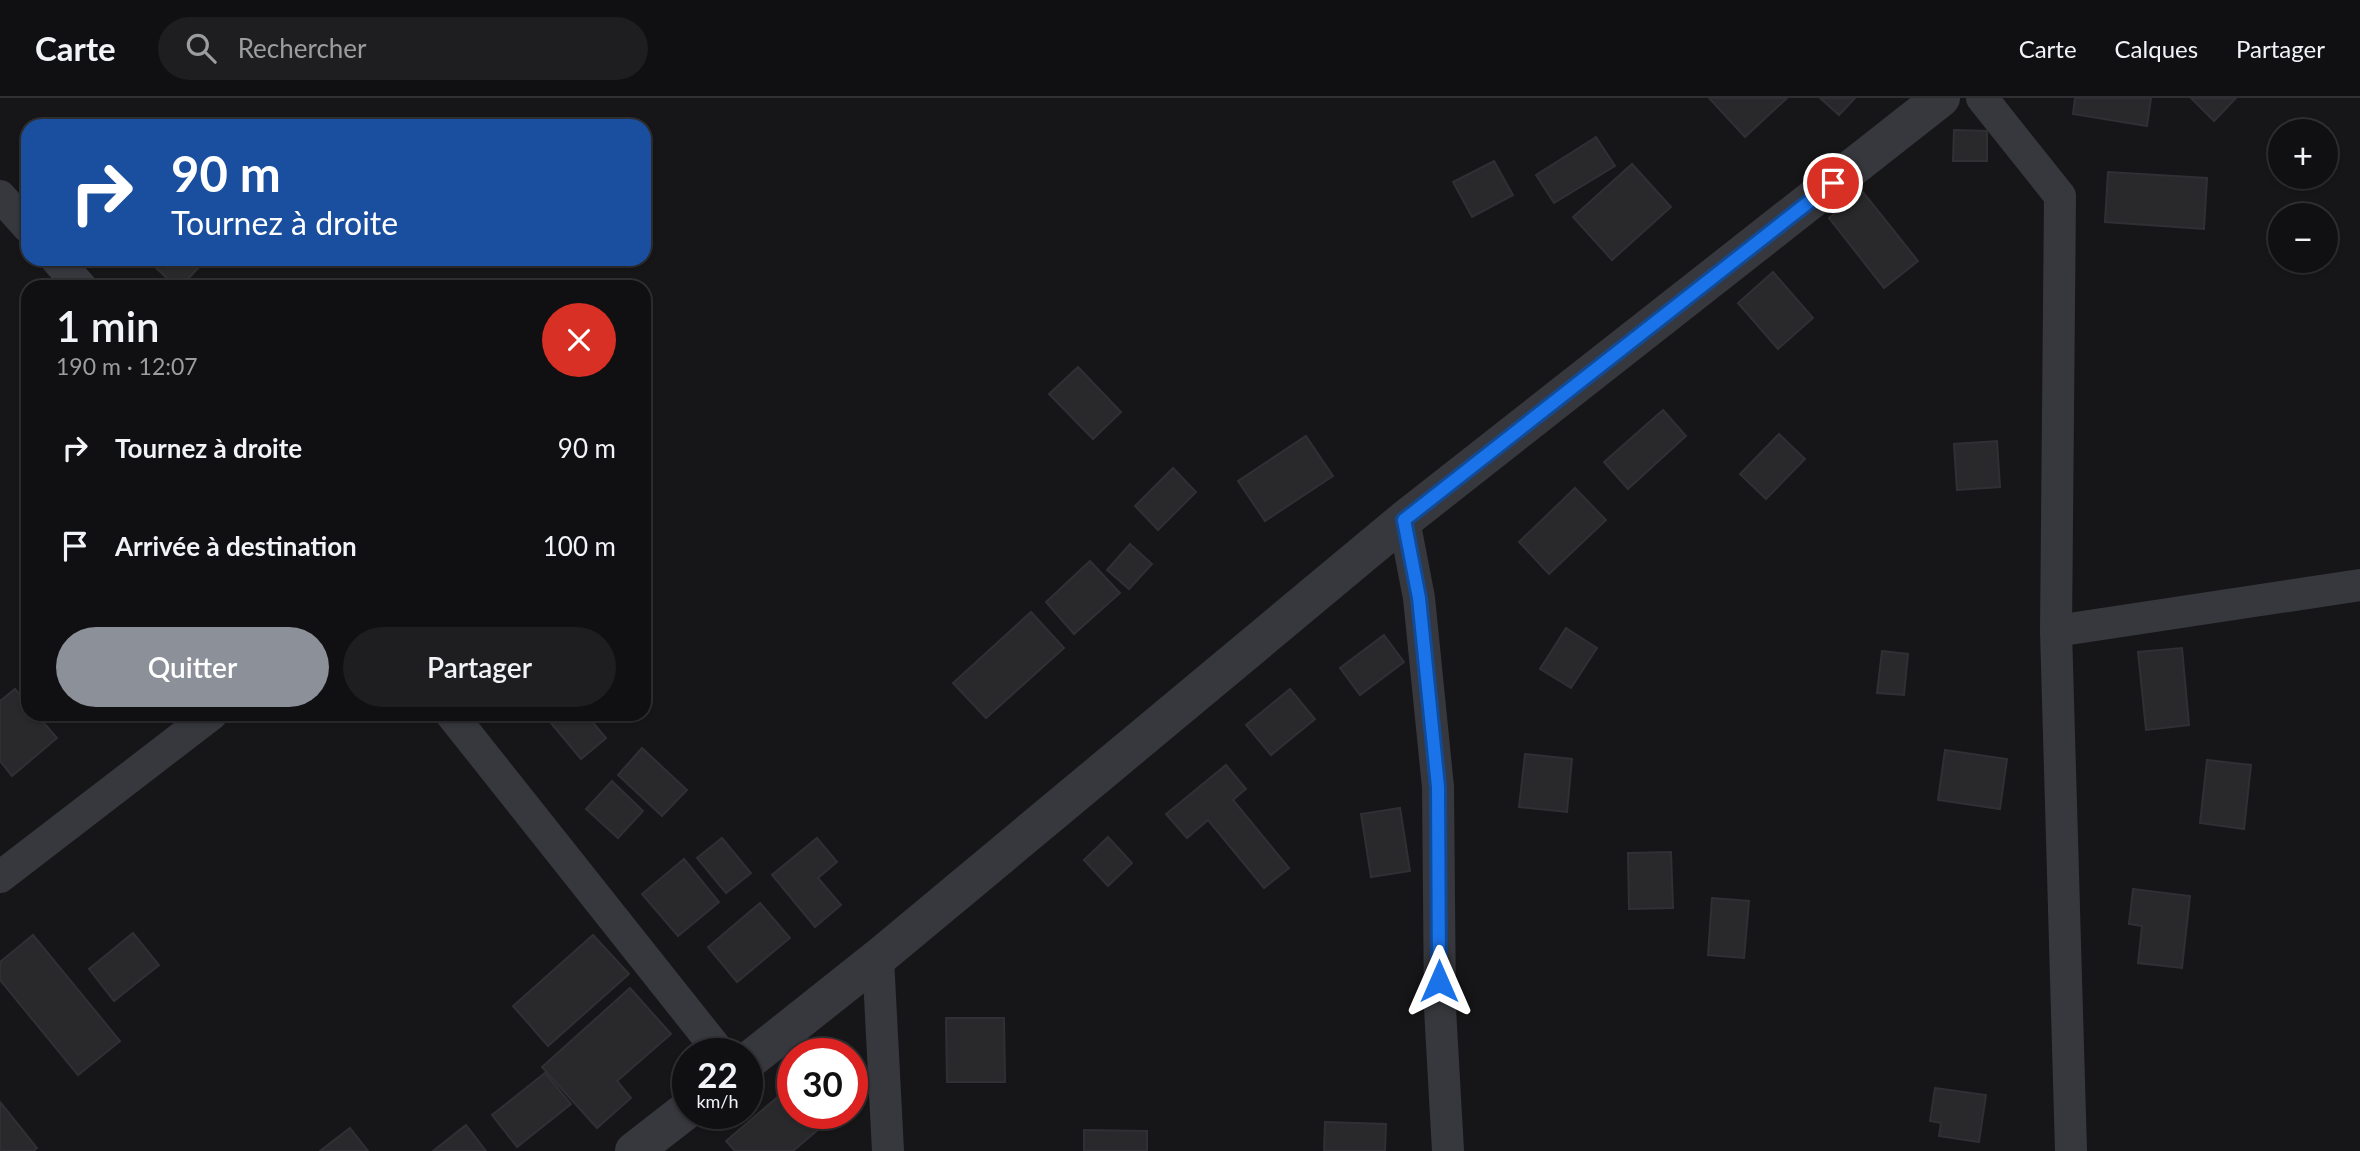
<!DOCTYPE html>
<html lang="fr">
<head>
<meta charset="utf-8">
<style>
  body { margin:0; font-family:Lato,sans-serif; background:#1e1e20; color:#f1f3f6; height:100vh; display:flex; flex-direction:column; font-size:26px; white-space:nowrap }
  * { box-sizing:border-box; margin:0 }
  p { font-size:23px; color:#9c9d9f }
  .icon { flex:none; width:38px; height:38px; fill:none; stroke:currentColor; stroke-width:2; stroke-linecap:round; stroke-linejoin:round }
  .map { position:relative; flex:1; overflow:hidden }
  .details { position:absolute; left:21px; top:182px; width:630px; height:441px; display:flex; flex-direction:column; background:#101012; border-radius:21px; box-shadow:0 2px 5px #0004,0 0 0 2px #303032 }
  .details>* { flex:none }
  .banner { position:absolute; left:21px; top:21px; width:630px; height:147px; border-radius:21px; box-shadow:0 2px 5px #0004,0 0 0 2px #303032; background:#1a4fa0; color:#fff; overflow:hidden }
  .buttons { position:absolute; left:2268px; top:21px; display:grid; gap:14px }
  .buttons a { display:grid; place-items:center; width:70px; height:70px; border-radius:50%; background:#101012; box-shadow:0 2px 5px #0004,0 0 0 2px #303032; font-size:35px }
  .speed { position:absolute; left:672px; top:940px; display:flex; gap:14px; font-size:35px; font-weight:700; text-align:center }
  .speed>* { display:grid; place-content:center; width:91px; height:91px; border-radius:50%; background:#101012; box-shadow:0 2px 5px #0004,0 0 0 2px #303032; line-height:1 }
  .speed small { font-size:18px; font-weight:400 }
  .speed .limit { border:10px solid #d22; background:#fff; color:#111 }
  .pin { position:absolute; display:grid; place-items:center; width:60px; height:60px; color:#fff; margin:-30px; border:4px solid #fff; border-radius:50%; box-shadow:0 2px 7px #0007 }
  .me { position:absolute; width:77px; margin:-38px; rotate:0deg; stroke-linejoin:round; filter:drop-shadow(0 0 5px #0008) }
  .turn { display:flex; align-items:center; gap:24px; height:147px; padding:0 35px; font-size:32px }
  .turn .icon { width:91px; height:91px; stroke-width:2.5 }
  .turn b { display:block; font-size:49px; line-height:60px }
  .round { display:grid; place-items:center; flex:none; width:74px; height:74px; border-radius:37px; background:#1e1e20 }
  .summary { display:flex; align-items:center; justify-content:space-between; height:119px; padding:0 35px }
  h1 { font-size:42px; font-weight:600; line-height:52px }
  .cta { display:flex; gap:14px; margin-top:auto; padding:14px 35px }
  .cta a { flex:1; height:80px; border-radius:42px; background:#8c9099; color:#fff; font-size:28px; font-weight:600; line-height:80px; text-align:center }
  .cta a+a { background:#1e1e20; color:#f1f3f6 }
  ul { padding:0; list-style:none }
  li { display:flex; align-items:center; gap:21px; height:98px; padding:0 35px }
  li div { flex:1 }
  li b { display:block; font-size:26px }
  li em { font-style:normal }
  header { display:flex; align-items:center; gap:42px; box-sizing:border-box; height:98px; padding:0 35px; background:#101012; border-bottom:2px solid #303032 }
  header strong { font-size:33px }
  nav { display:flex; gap:38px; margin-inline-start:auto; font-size:24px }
  .search { width:490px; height:63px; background:#1e1e20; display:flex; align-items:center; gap:18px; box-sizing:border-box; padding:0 24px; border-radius:38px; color:#9c9d9f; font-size:26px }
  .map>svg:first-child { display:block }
  .building { fill:#29292c; stroke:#303034; stroke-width:2 }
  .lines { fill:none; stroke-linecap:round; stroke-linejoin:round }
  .minor { stroke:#37383d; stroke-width:32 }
  .tertiary { stroke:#37383d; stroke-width:38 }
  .route-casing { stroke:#114b97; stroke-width:18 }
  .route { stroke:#1a73e8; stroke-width:12 }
</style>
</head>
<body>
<header>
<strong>Carte</strong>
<div class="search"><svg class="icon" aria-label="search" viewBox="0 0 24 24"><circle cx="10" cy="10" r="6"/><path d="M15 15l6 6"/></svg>Rechercher</div>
<nav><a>Carte</a><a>Calques</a><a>Partager</a></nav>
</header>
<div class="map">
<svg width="2360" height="1053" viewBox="0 0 2360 1053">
  <rect width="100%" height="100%" fill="#161618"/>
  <!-- building -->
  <g class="building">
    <path d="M1709 0H1787L1745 39Z"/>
    <path d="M1820 0H1855L1839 17Z"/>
    <path d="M2075 0H2151L2147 28 2073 16Z"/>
    <path d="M2191 0H2236L2214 23Z"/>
    <path d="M1954 32 1987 33V63H1953Z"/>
    <path d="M1596 39 1615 68 1554 105 1536 77Z"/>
    <path d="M1494 63 1513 97 1472 119 1453 84Z"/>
    <path d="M1632 66 1671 109 1612 162 1573 119Z"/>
    <path d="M2108 74 2207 80 2204 131 2105 124Z"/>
    <path d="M1863 94 1918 163 1884 190 1829 120Z"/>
    <path d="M147 161H203L205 163 180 189H176Z"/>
    <path d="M1773 174 1813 220 1778 251 1738 205Z"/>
    <path d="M1078 269 1121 314 1093 341 1049 296Z"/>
    <path d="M1663 312 1686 338 1628 391 1604 364Z"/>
    <path d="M1779 336 1805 361 1766 401 1740 376Z"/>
    <path d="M1306 338 1333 378 1265 423 1238 383Z"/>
    <path d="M1997 343 2000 389 1957 392 1954 346Z"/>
    <path d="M1173 370 1196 394 1158 432 1135 408Z"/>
    <path d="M1575 390 1606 422 1549 476 1519 444Z"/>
    <path d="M1130 446 1152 466 1129 491 1107 472Z"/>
    <path d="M1090 463 1120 495 1074 536 1046 504Z"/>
    <path d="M1031 514 1064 550 986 620 953 585Z"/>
    <path d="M1566 530 1597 550 1571 590 1540 571Z"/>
    <path d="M1384 537 1404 564 1360 597 1340 570Z"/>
    <path d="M2182 550 2189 627 2146 632 2138 554Z"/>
    <path d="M1882 553 1908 556 1904 597 1877 595Z"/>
    <path d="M15 591 28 606V616H36L57 640 12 678 0 663V603Z"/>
    <path d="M1290 591 1315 621 1271 657 1246 627Z"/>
    <path d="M561 616H586L606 640 581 661 550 624Z"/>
    <path d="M642 650 687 692 662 718 618 677Z"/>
    <path d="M1945 652 2007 661 2000 711 1938 702Z"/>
    <path d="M1525 656 1572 661 1567 714 1519 709Z"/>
    <path d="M2207 662 2251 667 2244 731 2200 725Z"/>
    <path d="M1226 667 1246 691 1233 702 1289 770 1264 790 1208 722 1187 740 1166 716Z"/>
    <path d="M612 683 643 713 618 740 586 711Z"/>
    <path d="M1400 710 1410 773 1371 779 1361 716Z"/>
    <path d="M1108 739 1132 765 1108 788 1084 762Z"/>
    <path d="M722 740 751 775 726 795 697 760Z"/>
    <path d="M817 740 837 764 818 780 841 807 815 829 772 777Z"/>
    <path d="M1671 754 1673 810 1629 811 1628 755Z"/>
    <path d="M684 761 719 804 678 838 642 796Z"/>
    <path d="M2133 791 2190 798 2182 870 2138 865 2142 828 2129 826Z"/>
    <path d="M1712 800 1749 803 1744 860 1708 857Z"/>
    <path d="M760 805 790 840 737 884 708 849Z"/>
    <path d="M133 835 159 867 114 903 89 871Z"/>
    <path d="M33 837 120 943 78 977 0 882V864Z"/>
    <path d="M593 837 629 876 548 948 513 908Z"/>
    <path d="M630 890 671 936 617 983 631 1000 597 1030 542 969Z"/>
    <path d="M946 920H1004L1005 984H947Z"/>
    <path d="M545 975 571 1006 517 1049 492 1017Z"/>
    <path d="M793 986V1015H830L833 1019 793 1053H735L726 1043Z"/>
    <path d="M1935 990 1986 997 1979 1044 1939 1038 1941 1025 1930 1023Z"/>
    <path d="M0 1004 37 1050 33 1053H0Z"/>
    <path d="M1325 1024 1386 1026 1385 1053H1324Z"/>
    <path d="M466 1027 486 1053H433Z"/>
    <path d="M350 1030 368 1053H320Z"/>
    <path d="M1084 1032 1147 1033V1053H1084Z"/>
  </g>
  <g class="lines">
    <!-- minor -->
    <g class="minor">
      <path d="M1982 0 2060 98 2056 533 2071 1053"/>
      <path d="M0 98 28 129"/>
      <path d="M56 161 81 189"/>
      <path d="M1404 422 1419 500 1438 689 1440 910 1448 1053"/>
      <path d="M2056 533 2360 487"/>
      <path d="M451 616 721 956"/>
      <path d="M0 779 212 616"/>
      <path d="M878 860 888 1053"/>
    </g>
    <!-- tertiary -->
    <g class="tertiary">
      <path d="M747 964 878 860 1404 422 1941 0"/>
      <path d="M634 1053 688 1011"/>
    </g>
  </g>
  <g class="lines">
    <defs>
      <path id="route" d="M1439 883 1438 689 1419 500 1404 422 1833 85"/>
    </defs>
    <!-- route casing -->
    <use href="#route" class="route-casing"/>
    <!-- route -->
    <use href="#route" class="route"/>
  </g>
</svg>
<div class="buttons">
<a>+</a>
<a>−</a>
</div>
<div class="speed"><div>22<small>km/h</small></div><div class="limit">30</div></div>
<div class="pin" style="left:1833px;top:85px;background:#d93025"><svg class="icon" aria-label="arrive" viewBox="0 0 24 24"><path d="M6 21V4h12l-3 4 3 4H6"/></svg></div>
<svg class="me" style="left:1439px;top:883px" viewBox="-20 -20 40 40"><path d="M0-17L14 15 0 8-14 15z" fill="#1a73e8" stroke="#fff" stroke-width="4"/></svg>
<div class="banner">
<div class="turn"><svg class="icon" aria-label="right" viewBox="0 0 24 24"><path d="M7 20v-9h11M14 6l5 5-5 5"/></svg><div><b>90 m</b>Tournez à droite</div></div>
</div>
<section class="details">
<div class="summary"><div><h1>1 min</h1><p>190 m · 12:07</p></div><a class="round" style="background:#d93025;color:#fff"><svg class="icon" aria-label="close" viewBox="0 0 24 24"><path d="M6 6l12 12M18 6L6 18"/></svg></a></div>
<ul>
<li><svg class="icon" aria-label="right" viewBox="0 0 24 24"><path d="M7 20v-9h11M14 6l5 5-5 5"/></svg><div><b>Tournez à droite</b></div><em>90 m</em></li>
<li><svg class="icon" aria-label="arrive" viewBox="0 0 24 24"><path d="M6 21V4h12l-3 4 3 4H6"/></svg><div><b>Arrivée à destination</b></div><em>100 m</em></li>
</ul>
<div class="cta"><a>Quitter</a><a>Partager</a></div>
</section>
</div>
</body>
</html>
